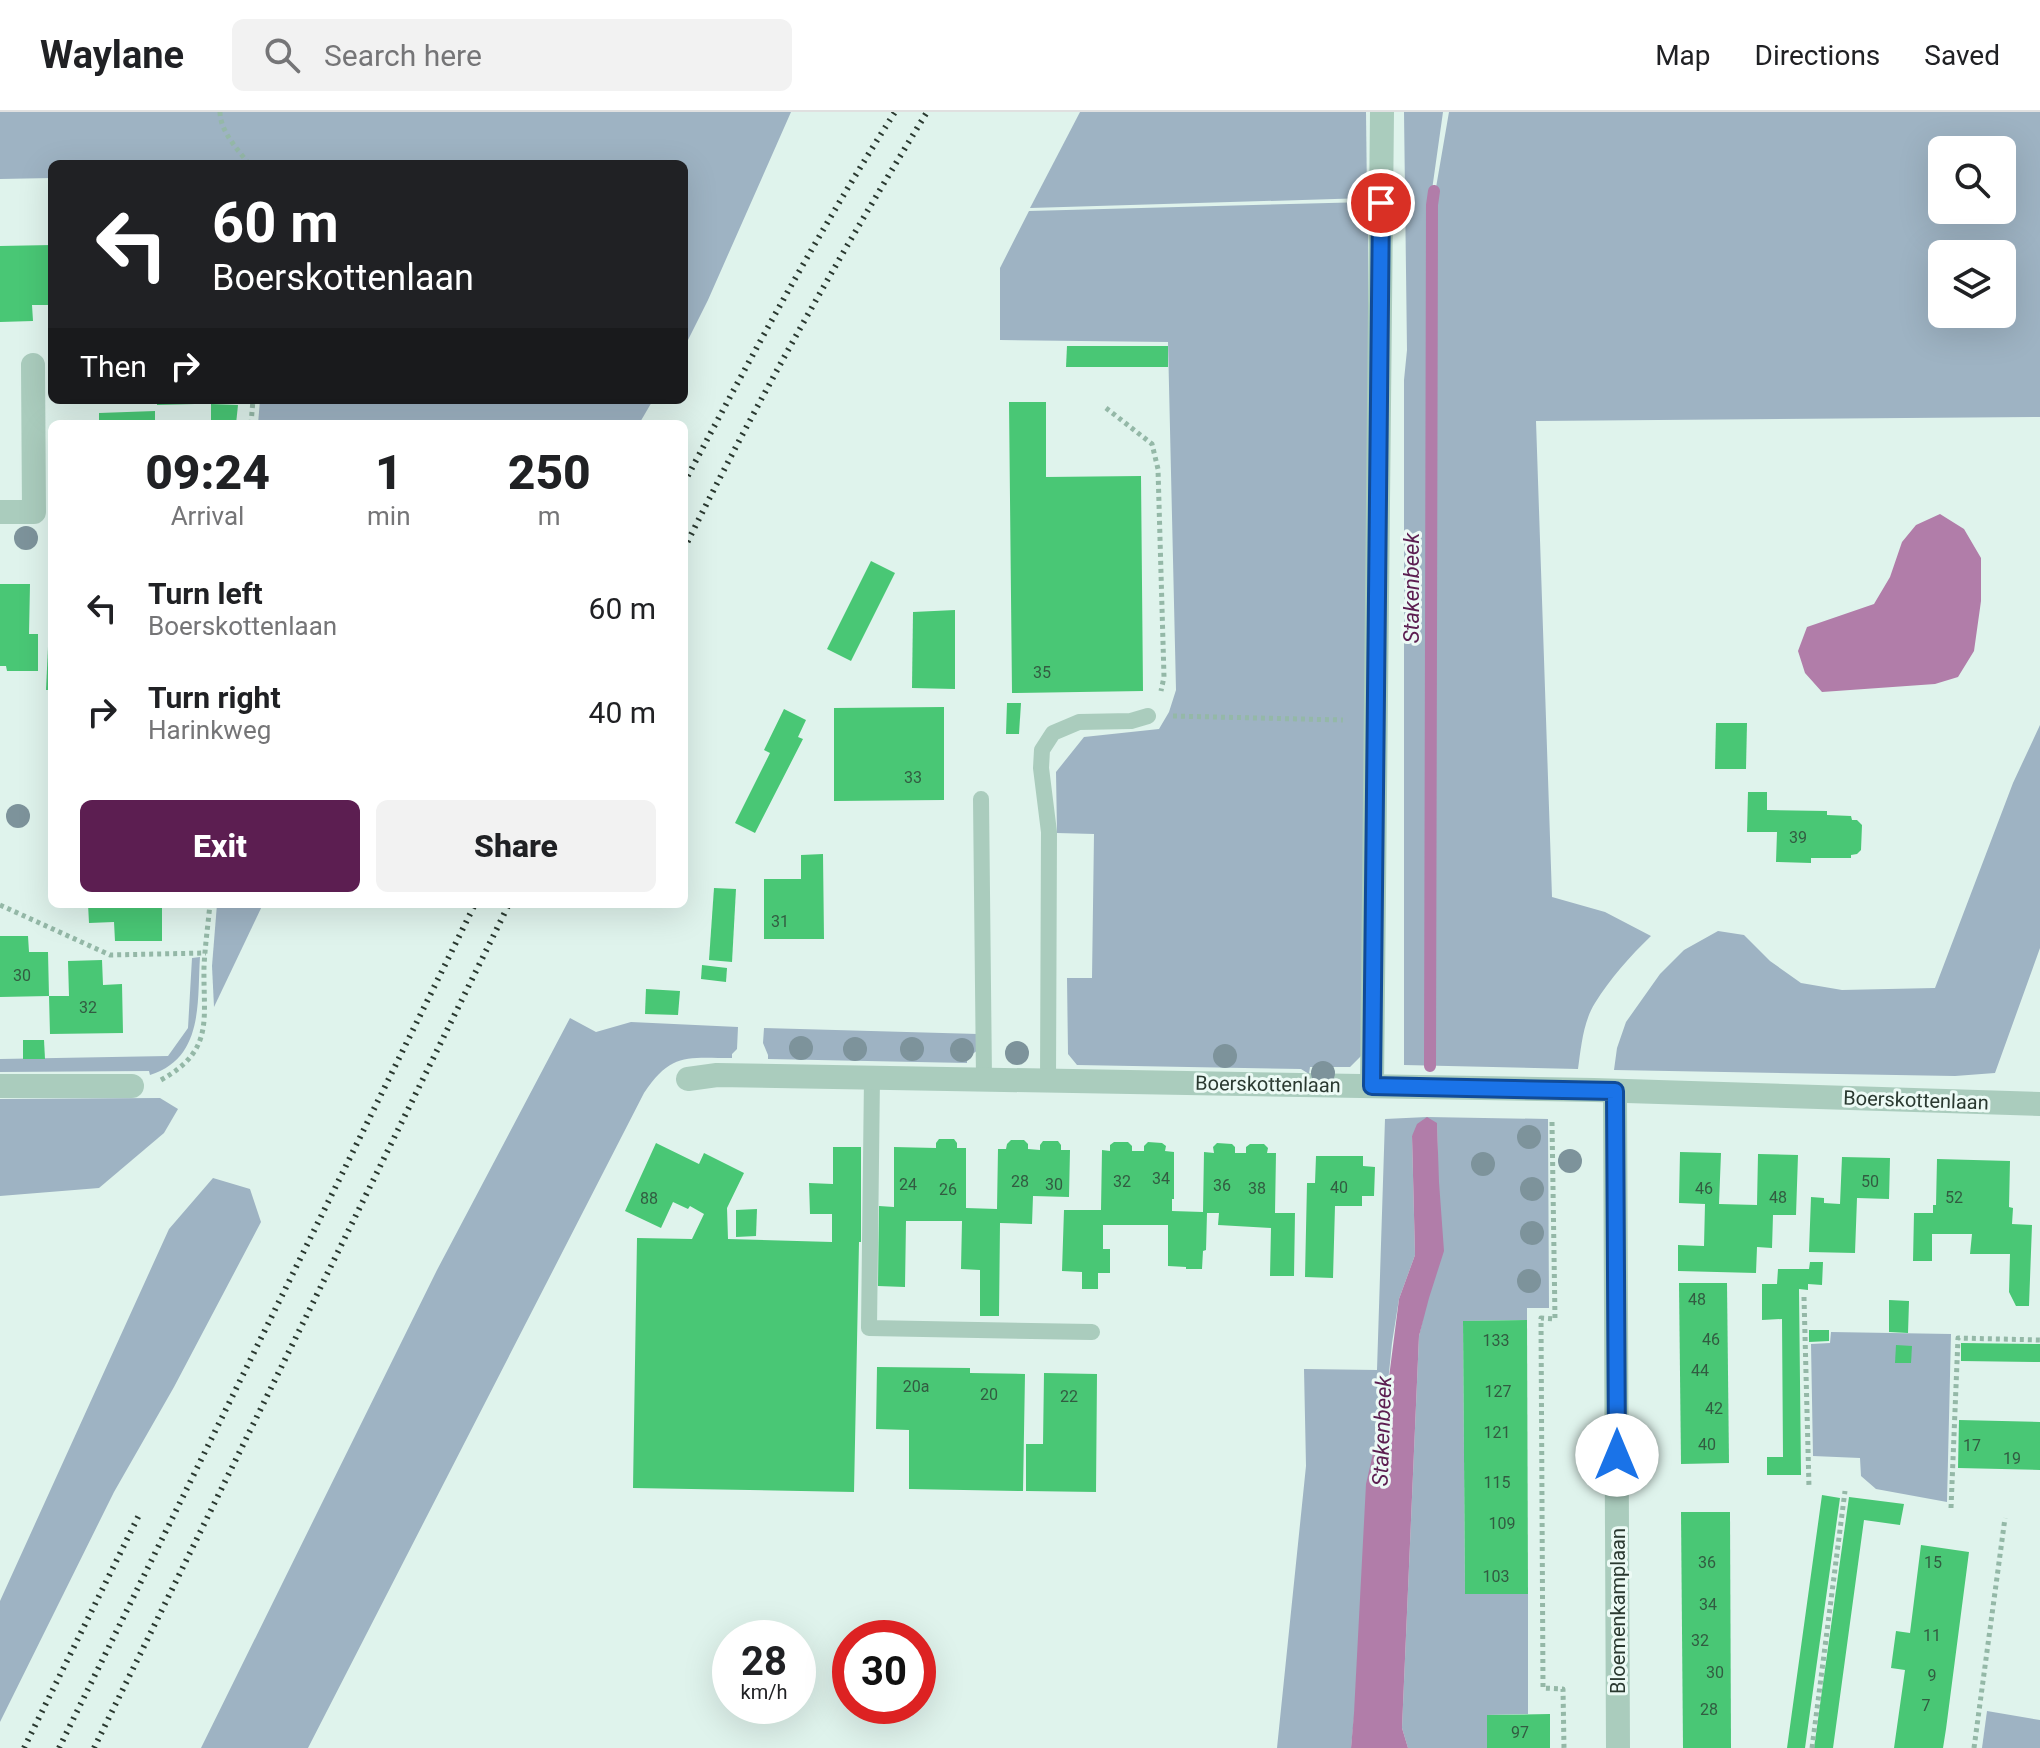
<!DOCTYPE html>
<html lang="en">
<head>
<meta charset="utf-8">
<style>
  body { margin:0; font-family:Roboto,sans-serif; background:#f2f2f2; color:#202124; height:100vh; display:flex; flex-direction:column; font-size:30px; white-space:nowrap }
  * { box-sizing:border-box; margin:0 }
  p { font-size:26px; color:#757577 }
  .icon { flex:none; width:44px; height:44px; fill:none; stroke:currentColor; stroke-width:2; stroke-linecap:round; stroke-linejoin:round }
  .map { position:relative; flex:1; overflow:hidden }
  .drawer { position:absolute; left:48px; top:308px; width:640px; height:488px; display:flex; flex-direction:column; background:#fff; border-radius:12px; box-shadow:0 8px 32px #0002 }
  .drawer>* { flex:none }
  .top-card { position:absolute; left:48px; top:48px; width:640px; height:244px; border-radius:12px; box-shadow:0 8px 32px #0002; background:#202124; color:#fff; overflow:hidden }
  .tools { position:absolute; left:1928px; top:24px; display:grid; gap:16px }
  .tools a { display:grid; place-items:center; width:88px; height:88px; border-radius:12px; background:#fff; box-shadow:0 8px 32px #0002; font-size:40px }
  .speed { position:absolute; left:712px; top:1508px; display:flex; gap:16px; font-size:40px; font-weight:700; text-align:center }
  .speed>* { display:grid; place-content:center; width:104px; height:104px; border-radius:50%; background:#fff; box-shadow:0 8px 32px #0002; line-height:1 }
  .speed small { font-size:20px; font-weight:400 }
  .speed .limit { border:12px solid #d22; background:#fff; color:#111 }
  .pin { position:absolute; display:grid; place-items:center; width:68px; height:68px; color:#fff; margin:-34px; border:4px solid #fff; border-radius:50%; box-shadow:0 2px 8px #0007 }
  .me { position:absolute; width:88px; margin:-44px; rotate:0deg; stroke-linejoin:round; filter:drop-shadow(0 0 6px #0008) }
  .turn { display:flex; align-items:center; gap:28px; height:168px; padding:0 32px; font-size:36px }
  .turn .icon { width:104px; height:104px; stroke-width:2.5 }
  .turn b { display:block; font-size:56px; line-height:68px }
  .then { display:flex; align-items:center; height:76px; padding:0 32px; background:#0003; gap:16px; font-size:30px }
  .eta { display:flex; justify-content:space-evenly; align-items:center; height:136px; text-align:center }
  .eta b { font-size:48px; font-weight:800; line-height:56px }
  .cta { display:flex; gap:16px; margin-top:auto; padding:16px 32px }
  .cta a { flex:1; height:92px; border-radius:12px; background:#5c1e51; color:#fff; font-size:32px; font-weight:800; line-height:92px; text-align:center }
  .cta a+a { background:#f2f2f2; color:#202124 }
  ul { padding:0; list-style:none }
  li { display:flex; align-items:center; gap:24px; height:104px; padding:0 32px }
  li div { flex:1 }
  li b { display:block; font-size:30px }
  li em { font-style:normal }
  header { display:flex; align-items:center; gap:48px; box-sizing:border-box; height:112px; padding:0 40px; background:#fff; border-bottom:2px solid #e0e0e0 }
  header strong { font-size:38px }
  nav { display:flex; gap:44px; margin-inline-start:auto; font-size:28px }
  .search { width:560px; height:72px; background:#f2f2f2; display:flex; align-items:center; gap:20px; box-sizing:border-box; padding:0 28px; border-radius:12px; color:#757577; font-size:30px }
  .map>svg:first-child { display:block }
  .green { fill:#9eb3c3; fill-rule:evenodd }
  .water { fill:#b17da9 }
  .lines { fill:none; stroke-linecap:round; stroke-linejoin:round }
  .stream { stroke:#b17da9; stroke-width:12 }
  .building { fill:#49c775 }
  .path { stroke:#94b8a7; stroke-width:5; stroke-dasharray:4 4; stroke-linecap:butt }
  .lane { stroke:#aaccbd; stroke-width:16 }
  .street { stroke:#aaccbd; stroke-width:24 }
  .rail { stroke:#2a3930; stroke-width:6; stroke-dasharray:2 6; stroke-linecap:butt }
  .tree { fill:#7d939b }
  .route-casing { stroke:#114b97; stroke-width:20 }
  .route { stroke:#1a73e8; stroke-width:14 }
  .labels { text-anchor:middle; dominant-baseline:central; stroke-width:6; stroke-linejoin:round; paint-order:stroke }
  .number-label { font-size:16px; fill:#325c41 }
  .street-label { font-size:20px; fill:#2a3930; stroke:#ecfaf5 }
  .water-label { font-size:22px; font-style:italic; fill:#5c1e51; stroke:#ecfaf5 }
</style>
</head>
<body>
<header>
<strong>Waylane</strong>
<div class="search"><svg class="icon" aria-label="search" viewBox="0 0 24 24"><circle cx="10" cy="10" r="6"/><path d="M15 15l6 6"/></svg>Search here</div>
<nav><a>Map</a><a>Directions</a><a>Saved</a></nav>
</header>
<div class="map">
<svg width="2040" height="1636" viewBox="0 0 2040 1636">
  <rect width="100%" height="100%" fill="#dff3ec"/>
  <!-- green -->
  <g class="green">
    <path d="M0 0H791L708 188 684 236V52H52V66L0 67Z"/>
    <path d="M1080 0H1366L1367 86 1030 96Z"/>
    <path d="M1404 0H1443L1430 92 1433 93 1449 0H2040V305L1536 309 1552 785 1605 800 1651 824C1630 844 1610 867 1595 891 1583 910 1581 936 1578 957L1404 953V268L1407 238ZM1942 38H2002V98H1942ZM1942 142H2002V202H1942Z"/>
    <path d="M1368 90V403L1361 944 1350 955H1310L1309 962 1301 957 1077 953 1068 942 1067 866H1092L1094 722 1057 721 1056 660 1084 625 1159 617 1169 600 1176 578 1168 230 1000 228V156L1029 99Z"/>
    <path d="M260 288H653L639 312H258Z"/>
    <path d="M2040 613V836L1995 961 1955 964 1614 958 1617 936 1626 910 1660 862 1684 838 1718 819 1744 823 1770 849 1801 871 1842 878 1935 876 2013 671Z"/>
    <path d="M217 792H263L214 895 212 854Z"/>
    <path d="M200 845C197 890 204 946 150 963L149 959 0 960V947L168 944 188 916 192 846Z"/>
    <path d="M570 906 596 920 631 910 738 915 737 937 732 942V946C688 946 671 940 644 981L308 1636H201L437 1158Z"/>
    <path d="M764 916 978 922V938L967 946V951L768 947V943L763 931Z"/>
    <path d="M160 986 178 997 164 1021 99 1076 0 1084V987Z"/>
    <path d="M1427 1005 1548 1007 1549 1196H1527V1208L1463 1209 1465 1482H1528V1602L1487 1603V1636H1408L1402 1616 1419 1224C1436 1155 1439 1082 1437 1011L1412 1024 1415 1143 1399 1187 1392 1231 1351 1636H1277L1306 1354 1304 1257 1377 1258 1385 1007Z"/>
    <path d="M213 1066 250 1077 261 1110 174 1275 114 1380 0 1610V1489L169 1117Z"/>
    <path d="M1831 1220 1951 1222 1947 1390 1876 1377 1861 1364 1860 1346 1813 1344 1811 1232 1830 1231Z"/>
    <path d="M1987 1599 2040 1608V1636H1982Z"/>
  </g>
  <!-- water -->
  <g class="water">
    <path d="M1940 402 1964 417 1981 446V489L1974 539 1958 565 1935 572 1822 580 1805 561 1798 539 1807 515 1874 492 1890 465 1902 430 1916 413Z"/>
    <path d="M1427 1005 1437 1011 1439 1070 1444 1139 1429 1186 1419 1224 1402 1616 1408 1636H1351L1354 1601 1366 1372 1387 1281 1399 1187 1415 1143 1412 1024 1417 1012Z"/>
  </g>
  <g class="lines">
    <!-- stream -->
    <path class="stream" d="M1430 954 1432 93 1434 79"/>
  </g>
  <!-- building -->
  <g class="building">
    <path d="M52 133V193H32L33 209 0 210V134Z"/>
    <path d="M1067 234H1168V255H1066Z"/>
    <path d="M157 288H195V292L157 293Z"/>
    <path d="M1009 290H1046V365L1141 364 1143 579 1012 581Z"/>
    <path d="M211 292 238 293 236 312H211Z"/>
    <path d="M155 299V312H99V301Z"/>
    <path d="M871 449 895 461 851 549 827 537Z"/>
    <path d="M0 472H30L29 522H38V559H7L6 554H0Z"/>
    <path d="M955 498V577L912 576 913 500Z"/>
    <path d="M48 535H52V578H46Z"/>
    <path d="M1007 591H1021L1019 622H1006Z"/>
    <path d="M944 595V688L834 689V596Z"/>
    <path d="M784 597 806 608 798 625 803 627 755 721 735 711 770 641 764 638Z"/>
    <path d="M1716 611H1747L1746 657H1715Z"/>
    <path d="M1748 680H1767V698L1827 699V703L1851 704 1852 708H1857L1862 713 1861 738 1857 742 1851 743V746H1811V751L1776 750 1777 720H1747Z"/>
    <path d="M823 742 824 827H764V767H801V743Z"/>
    <path d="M714 776 736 777 732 850 709 848Z"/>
    <path d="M88 792H162V829H115L114 810 89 811Z"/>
    <path d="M0 824H28L29 840H48L49 884 0 885Z"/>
    <path d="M102 848 103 873 122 872 123 921 50 922 49 884H69L68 849Z"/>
    <path d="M702 853 727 856 726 870 701 867Z"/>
    <path d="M646 877 680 879 678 903 645 902Z"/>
    <path d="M23 928H44L45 947H23Z"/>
    <path d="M939 1027H954L957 1031V1036H966V1096L997 1097 998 1037H1006L1007 1032 1011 1028H1024L1028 1032V1037L1040 1038V1033L1043 1029H1058L1061 1033V1038H1070L1069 1085 1033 1084 1032 1112 1000 1111 999 1204H980V1158L961 1157 962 1109H906L905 1175 878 1174 879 1094 894 1095V1035L936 1036V1031Z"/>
    <path d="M1114 1030H1128L1132 1034V1039H1144V1034L1148 1030 1162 1031 1166 1034 1165 1039 1174 1040V1087H1172V1099L1203 1100 1204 1040 1214 1041 1213 1035 1217 1031 1232 1032 1235 1035V1041H1246V1035L1250 1032H1264L1268 1036 1267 1041H1276L1275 1101H1295L1294 1164H1270L1271 1116 1218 1113 1219 1101H1207L1206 1138 1203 1139 1202 1157H1186V1155L1168 1154V1113H1103V1137H1110V1161H1098V1177H1082V1160L1062 1159 1064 1098H1101L1102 1038 1110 1039V1033Z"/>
    <path d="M656 1031 699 1052 704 1041 744 1061 727 1096 728 1127 832 1130V1102H810L809 1071 833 1072V1035H861V1130H859L854 1380 633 1376 637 1126 692 1127 704 1102 690 1094 688 1097 673 1090 661 1116 625 1099Z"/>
    <path d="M1680 1040 1721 1041 1719 1092 1757 1093 1758 1042 1798 1043 1796 1103H1773L1772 1136 1757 1135 1756 1161 1678 1159V1133L1704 1134 1705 1092 1679 1091Z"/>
    <path d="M1316 1044H1363V1054L1375 1055 1374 1084H1362V1094H1335L1333 1166 1305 1165 1307 1071H1315Z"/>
    <path d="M1842 1045 1890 1046 1889 1087 1857 1086 1855 1141 1809 1140 1811 1085 1824 1086V1091L1840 1092Z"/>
    <path d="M1937 1047 2010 1049 2009 1095 2013 1096 2012 1112 2032 1113 2029 1194H2016L2009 1180 2010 1142H1970L1972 1122H1932V1149H1913L1914 1101H1933V1093H1936Z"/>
    <path d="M757 1097 756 1124 736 1125V1098Z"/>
    <path d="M1810 1150H1823L1822 1173 1808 1172V1178L1799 1177 1801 1363H1767V1345H1783L1782 1207 1762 1208V1172H1777L1778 1157H1809Z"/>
    <path d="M1679 1171H1727L1729 1351 1681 1352Z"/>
    <path d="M1889 1188 1909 1189 1908 1221 1889 1220Z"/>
    <path d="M1527 1208 1528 1482H1465L1463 1209Z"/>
    <path d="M1809 1218H1829V1229L1809 1230Z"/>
    <path d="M1961 1231 2040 1232V1250L1961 1249Z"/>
    <path d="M1896 1233 1912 1234 1911 1251H1895Z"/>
    <path d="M877 1255 970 1256V1261L1025 1262 1023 1379 909 1377V1318L876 1317Z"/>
    <path d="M1044 1261 1097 1262 1096 1380 1026 1379V1332H1043Z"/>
    <path d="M1959 1308 2040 1310V1358L1958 1356Z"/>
    <path d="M1822 1383 1840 1386 1809 1607 1805 1636H1787Z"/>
    <path d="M1849 1385 1904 1392 1900 1413 1864 1408 1833 1636H1814Z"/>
    <path d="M1681 1400H1730L1731 1636H1683Z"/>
    <path d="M1921 1433 1969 1440 1946 1617 1943 1636H1894L1905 1558 1891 1556 1896 1519 1910 1521Z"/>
    <path d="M1550 1602V1636H1487V1603Z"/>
  </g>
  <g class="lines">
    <!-- path -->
    <g class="path">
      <path d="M220 0C220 19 238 38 249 52"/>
      <path d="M1106 296 1152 332 1158 357 1164 565 1161 579"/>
      <path d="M251 312 253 288"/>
      <path d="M1173 604 1343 608"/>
      <path d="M0 793 110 843 206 841"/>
      <path d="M161 968C215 938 203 907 204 855 205 834 208 813 210 792"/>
      <path d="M1552 1010 1555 1207 1541 1206 1543 1576 1563 1577 1564 1636"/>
      <path d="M1804 1185 1809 1375"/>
      <path d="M1951 1396 1958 1226 2040 1228"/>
      <path d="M1812 1636 1845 1379"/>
      <path d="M1974 1636 2005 1406"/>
    </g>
    <!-- lane -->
    <g class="lane">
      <path d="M981 687 984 967"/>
      <path d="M872 965 869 1216 1092 1220"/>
      <path d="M1048 969 1049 720 1041 656 1042 638 1053 621 1079 610 1131 609 1148 604"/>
    </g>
    <!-- street -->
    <g class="street">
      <path d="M0 400H34L33 253"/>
      <path d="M688 967 717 963 1594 978 2040 992"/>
      <path d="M0 974H132"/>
      <path d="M1372 974 1382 0"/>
      <path d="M1615 979 1618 1636"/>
    </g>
    <!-- rail -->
    <g class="rail">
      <path d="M684 371C751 245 818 120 895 0"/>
      <path d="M684 437C758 287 840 142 927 0"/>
      <path d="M24 1636 140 1401"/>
      <path d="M59 1636 475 792"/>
      <path d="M94 1636 509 792"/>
    </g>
  </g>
  <!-- trees -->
  <g class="tree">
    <circle cx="26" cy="426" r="12"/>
    <circle cx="18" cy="704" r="12"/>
    <circle cx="801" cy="936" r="12"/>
    <circle cx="855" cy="937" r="12"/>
    <circle cx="912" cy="937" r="12"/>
    <circle cx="962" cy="938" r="12"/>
    <circle cx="1017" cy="941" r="12"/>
    <circle cx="1225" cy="944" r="12"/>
    <circle cx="1323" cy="961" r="12"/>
    <circle cx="1529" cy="1025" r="12"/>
    <circle cx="1570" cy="1049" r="12"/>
    <circle cx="1483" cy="1052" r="12"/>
    <circle cx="1532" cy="1077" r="12"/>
    <circle cx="1532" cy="1121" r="12"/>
    <circle cx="1529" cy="1169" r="12"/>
  </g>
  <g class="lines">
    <defs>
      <path id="route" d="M1381 91 1372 974 1615 979 1617 1343"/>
    </defs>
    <!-- route casing -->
    <use href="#route" class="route-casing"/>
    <!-- route -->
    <use href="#route" class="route"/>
  </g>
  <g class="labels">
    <!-- number labels -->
    <g class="number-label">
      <text x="1042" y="560">35</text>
      <text x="913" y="665">33</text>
      <text x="1798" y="725">39</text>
      <text x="780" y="809">31</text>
      <text x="22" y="863">30</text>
      <text x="88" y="895">32</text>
      <text x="1161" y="1066">34</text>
      <text x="1020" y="1069">28</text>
      <text x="1122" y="1069">32</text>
      <text x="1870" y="1069">50</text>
      <text x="908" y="1072">24</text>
      <text x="1054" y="1072">30</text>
      <text x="1222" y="1073">36</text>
      <text x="1339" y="1075">40</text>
      <text x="1257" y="1076">38</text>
      <text x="1704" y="1076">46</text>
      <text x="948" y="1077">26</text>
      <text x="1778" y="1085">48</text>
      <text x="1954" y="1085">52</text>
      <text x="649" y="1086">88</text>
      <text x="1697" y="1187">48</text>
      <text x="1711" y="1227">46</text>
      <text x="1496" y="1228">133</text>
      <text x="1700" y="1258">44</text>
      <text x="916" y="1274">20a</text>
      <text x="1498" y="1279">127</text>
      <text x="989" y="1282">20</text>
      <text x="1069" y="1284">22</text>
      <text x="1714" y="1296">42</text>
      <text x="1497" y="1320">121</text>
      <text x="1707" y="1332">40</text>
      <text x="1972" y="1333">17</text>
      <text x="2012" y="1346">19</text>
      <text x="1497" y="1370">115</text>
      <text x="1502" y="1411">109</text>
      <text x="1707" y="1450">36</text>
      <text x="1933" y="1450">15</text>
      <text x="1496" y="1464">103</text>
      <text x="1708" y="1492">34</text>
      <text x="1932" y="1523">11</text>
      <text x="1700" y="1528">32</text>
      <text x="1715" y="1560">30</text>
      <text x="1932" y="1563">9</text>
      <text x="1926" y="1593">7</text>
      <text x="1709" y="1597">28</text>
      <text x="1520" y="1620">97</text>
    </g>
    <!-- street labels -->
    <g class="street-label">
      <text transform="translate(1268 972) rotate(1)">Boerskottenlaan</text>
      <text transform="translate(1916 988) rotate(2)">Boerskottenlaan</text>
      <text transform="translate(1618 1499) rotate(-90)">Bloemenkamplaan</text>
    </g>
    <!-- water labels -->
    <g class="water-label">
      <text transform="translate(1411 476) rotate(-90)">Stakenbeek</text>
      <text transform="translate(1382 1319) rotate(-88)">Stakenbeek</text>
    </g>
  </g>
</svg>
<div class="tools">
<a><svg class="icon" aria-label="search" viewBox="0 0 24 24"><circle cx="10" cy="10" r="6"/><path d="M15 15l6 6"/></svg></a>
<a><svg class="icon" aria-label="layers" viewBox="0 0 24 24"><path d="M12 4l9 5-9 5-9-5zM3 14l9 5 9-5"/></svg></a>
</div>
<div class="speed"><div>28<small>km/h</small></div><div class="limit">30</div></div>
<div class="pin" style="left:1381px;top:91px;background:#d93025"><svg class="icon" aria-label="arrive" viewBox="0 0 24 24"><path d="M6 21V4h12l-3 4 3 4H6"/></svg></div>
<svg class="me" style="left:1617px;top:1343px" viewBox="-20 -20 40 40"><circle r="19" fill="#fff"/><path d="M0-13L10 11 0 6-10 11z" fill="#1a73e8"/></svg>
<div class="top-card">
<div class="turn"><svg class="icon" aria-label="left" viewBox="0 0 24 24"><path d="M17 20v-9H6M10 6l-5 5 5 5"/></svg><div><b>60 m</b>Boerskottenlaan</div></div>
<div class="then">Then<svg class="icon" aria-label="right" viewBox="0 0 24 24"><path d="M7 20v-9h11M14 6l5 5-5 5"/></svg></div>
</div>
<section class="drawer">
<div class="eta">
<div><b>09:24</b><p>Arrival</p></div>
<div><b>1</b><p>min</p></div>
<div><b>250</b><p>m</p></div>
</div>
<ul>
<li><svg class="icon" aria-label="left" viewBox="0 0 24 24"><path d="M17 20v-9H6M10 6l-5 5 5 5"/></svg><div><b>Turn left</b><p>Boerskottenlaan</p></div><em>60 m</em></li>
<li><svg class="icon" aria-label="right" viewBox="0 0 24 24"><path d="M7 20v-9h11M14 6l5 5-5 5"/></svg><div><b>Turn right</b><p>Harinkweg</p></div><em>40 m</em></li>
</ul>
<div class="cta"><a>Exit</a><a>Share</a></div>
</section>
</div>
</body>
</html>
